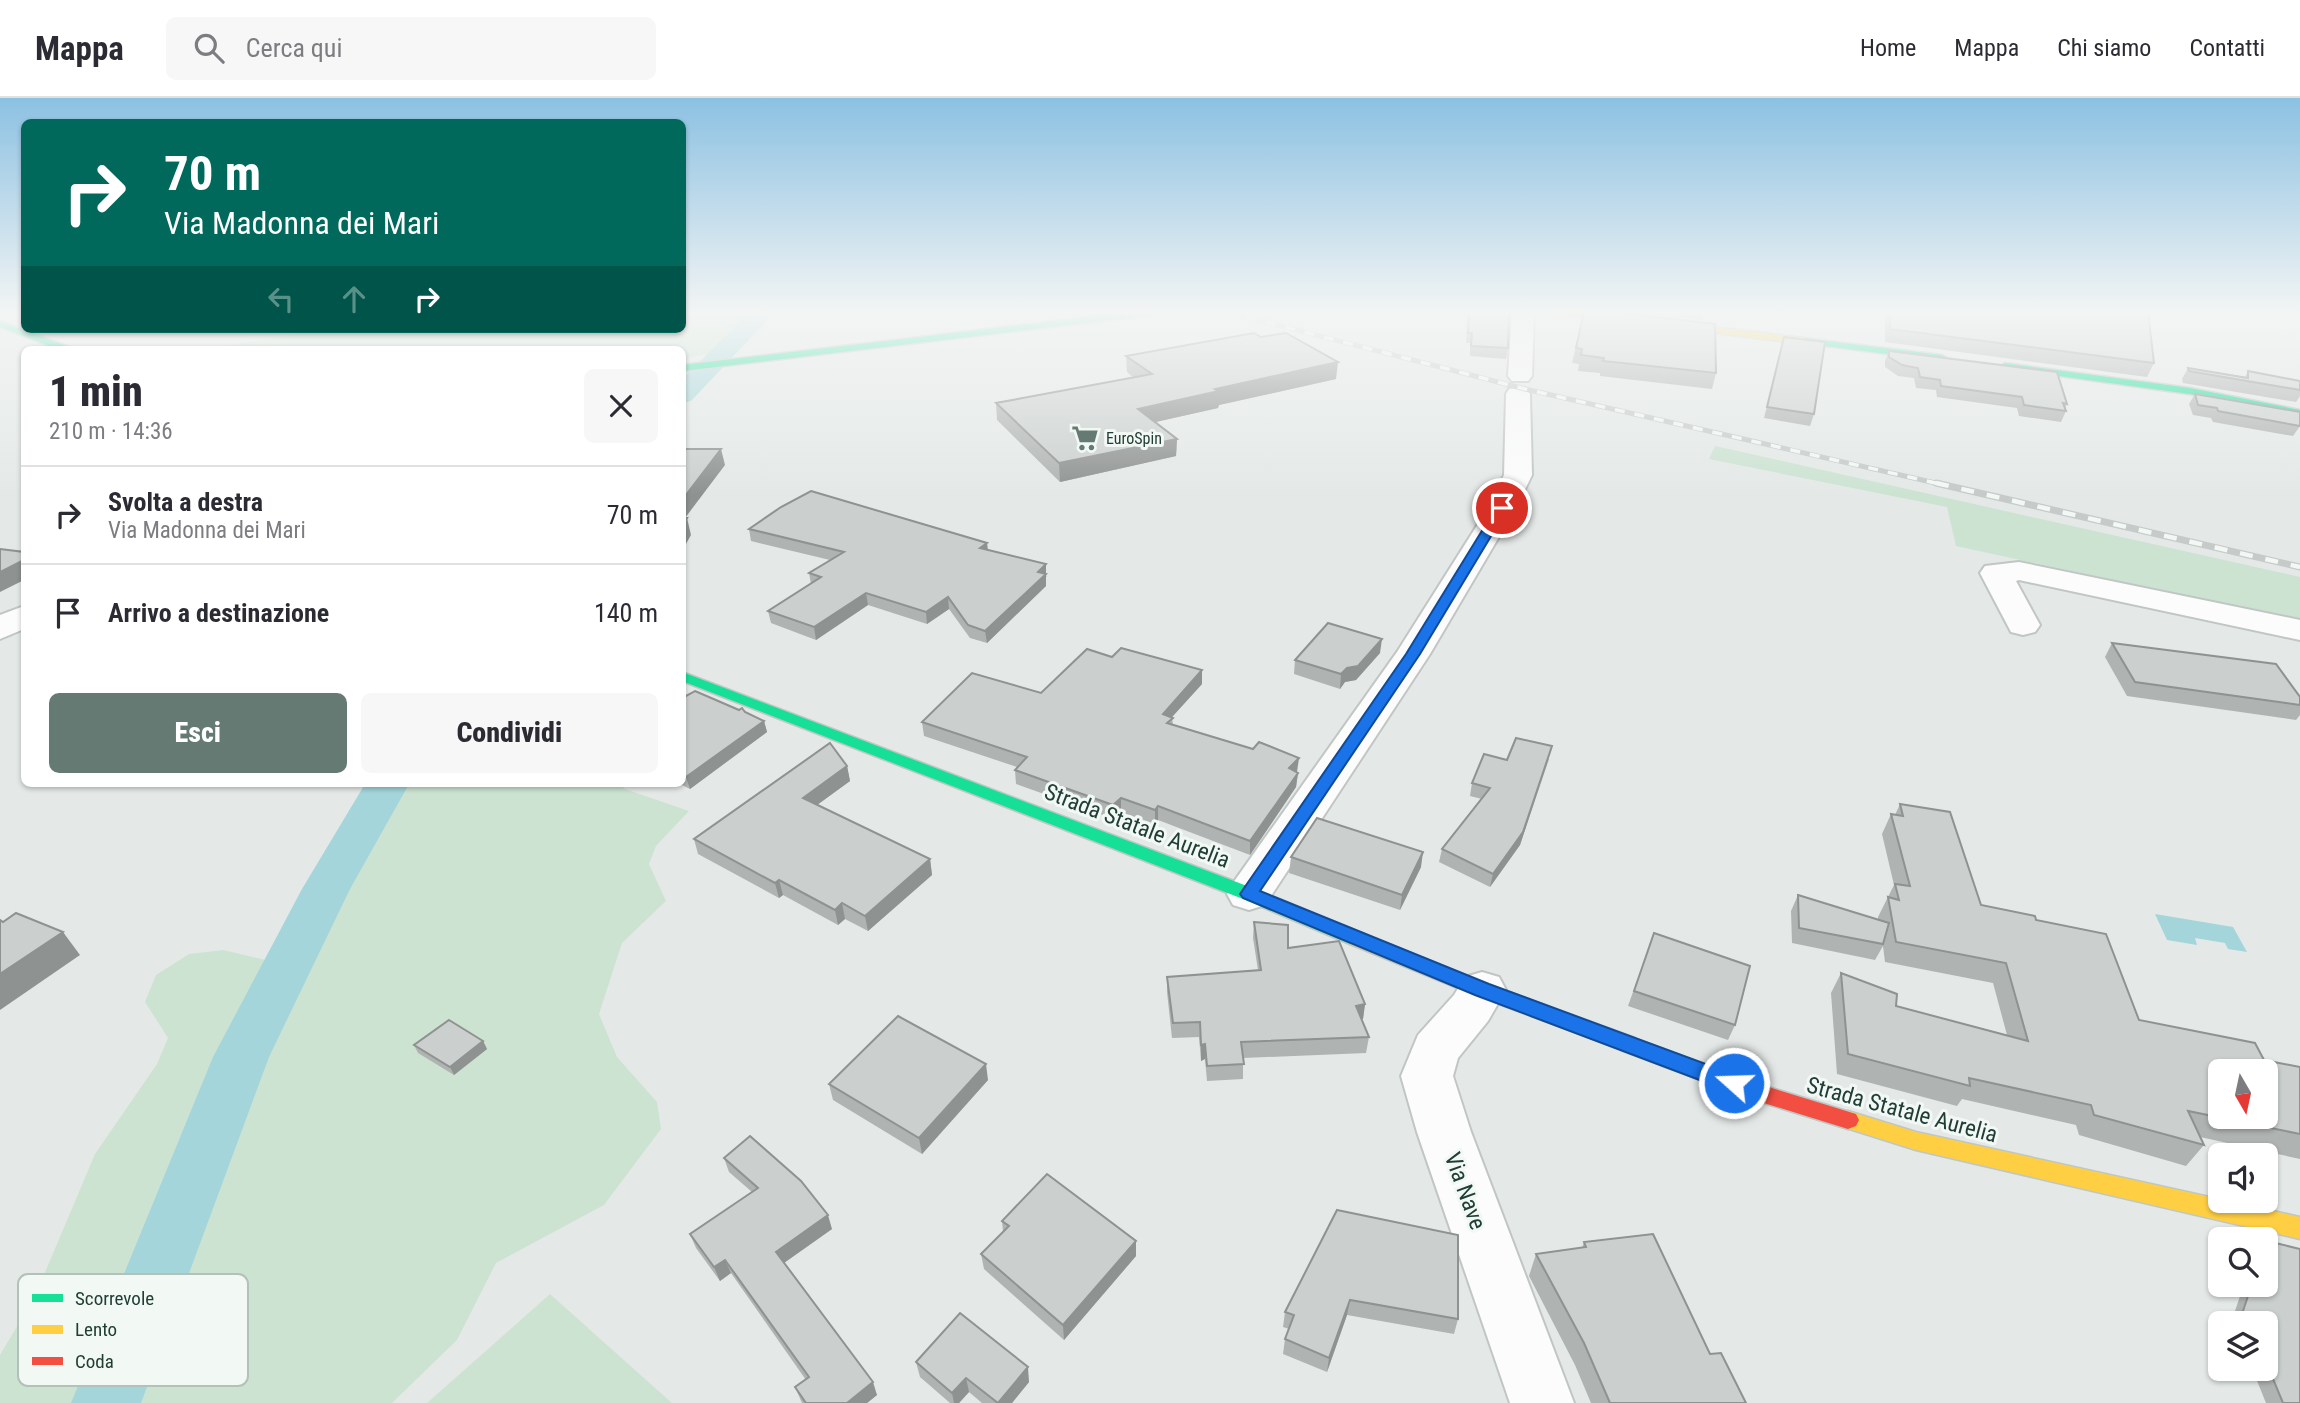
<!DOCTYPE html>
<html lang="it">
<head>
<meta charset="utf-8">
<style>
  body { margin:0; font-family:"Roboto Condensed",sans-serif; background:#f7f7f7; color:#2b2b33; height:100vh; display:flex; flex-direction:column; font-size:26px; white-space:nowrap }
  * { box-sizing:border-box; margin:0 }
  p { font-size:23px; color:#7c7c81 }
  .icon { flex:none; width:38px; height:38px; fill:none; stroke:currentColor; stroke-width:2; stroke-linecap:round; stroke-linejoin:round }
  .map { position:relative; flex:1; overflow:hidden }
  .panel { position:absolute; left:21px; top:248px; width:665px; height:441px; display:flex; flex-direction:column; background:#fff; border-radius:10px; box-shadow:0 2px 5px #0004 }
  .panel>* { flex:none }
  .top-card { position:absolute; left:21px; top:21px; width:665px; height:214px; border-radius:10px; box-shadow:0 2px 5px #0004; background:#00695c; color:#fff; overflow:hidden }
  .needle { width:46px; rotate:171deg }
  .controls { position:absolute; left:2208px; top:961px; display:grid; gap:14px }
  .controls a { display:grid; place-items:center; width:70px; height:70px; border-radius:10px; background:#fff; box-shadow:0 2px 5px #0004; font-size:35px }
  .pin { position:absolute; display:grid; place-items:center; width:60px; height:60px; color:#fff; margin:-30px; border:4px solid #fff; border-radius:50%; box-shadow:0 2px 7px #0007 }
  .me { position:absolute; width:77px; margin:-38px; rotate:290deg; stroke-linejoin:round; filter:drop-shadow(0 0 5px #0008) }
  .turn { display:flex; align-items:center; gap:24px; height:147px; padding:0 28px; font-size:32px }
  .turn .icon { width:91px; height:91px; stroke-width:2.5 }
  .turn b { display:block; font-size:49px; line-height:60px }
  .lanes { display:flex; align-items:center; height:66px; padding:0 28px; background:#0003; justify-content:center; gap:35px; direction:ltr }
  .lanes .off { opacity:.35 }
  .round { display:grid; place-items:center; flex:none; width:74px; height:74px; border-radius:10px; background:#f7f7f7 }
  .head { display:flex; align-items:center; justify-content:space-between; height:119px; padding:0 28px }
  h1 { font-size:42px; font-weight:800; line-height:52px }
  .cta { display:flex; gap:14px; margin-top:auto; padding:14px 28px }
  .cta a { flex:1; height:80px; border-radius:10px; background:#657a73; color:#fff; font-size:28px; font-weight:800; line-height:80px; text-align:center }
  .cta a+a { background:#f7f7f7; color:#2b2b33 }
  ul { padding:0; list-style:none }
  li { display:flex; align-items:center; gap:21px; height:98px; padding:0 28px; border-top:2px solid #e1e1e2 }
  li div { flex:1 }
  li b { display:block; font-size:26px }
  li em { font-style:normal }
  header { display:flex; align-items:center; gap:42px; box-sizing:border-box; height:98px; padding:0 35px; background:#fff; border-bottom:2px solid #e1e1e2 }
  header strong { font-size:33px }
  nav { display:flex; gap:38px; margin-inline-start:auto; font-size:24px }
  .search { width:490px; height:63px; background:#f7f7f7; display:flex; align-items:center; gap:18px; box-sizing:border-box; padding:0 24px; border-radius:10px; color:#7c7c81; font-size:26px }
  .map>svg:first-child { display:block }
  .green { fill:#cce3d2 }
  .water { fill:#a3d5da }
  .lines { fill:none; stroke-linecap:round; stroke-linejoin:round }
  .canal { fill:#a3d5da; fill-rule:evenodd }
  .street-casing { stroke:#c1c6c4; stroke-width:4 }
  .fast-casing { stroke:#bfc7c4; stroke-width:3 }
  .slow-casing { stroke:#bfc7c4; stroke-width:3 }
  .jam-casing { stroke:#bfc7c4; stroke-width:3 }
  .street { fill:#fbfcfb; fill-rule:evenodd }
  .fast { fill:#16e098; fill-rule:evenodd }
  .slow { fill:#ffcf43; fill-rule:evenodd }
  .jam { fill:#f24e42; fill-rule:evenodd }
  .rail-far1-casing { stroke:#c6cac9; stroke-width:5 }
  .rail-casing { stroke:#c6cac9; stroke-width:7 }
  .rail-far1 { stroke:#f2f9f5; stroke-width:3.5; stroke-dasharray:10; stroke-linecap:butt }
  .rail { stroke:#f2f9f5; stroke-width:4.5; stroke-dasharray:13; stroke-linecap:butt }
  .wall { fill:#afb3b1 }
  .shaded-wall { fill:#8e9290 }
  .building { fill:#cbd0ce; stroke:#8e9290; stroke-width:2; fill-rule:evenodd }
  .route { fill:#1a73e8; stroke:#114b97; stroke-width:2 }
  .labels { text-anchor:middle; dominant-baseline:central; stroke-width:6; stroke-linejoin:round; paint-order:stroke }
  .far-poi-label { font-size:16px; fill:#213e34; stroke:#f2f9f5; text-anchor:start }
  .near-street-label { font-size:23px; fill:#213e34; stroke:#f2f9f5 }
  .key { fill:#f2f9f5; stroke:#b3c1bb; stroke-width:2 }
  .key-label { font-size:19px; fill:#213e34 }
</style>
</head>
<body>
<header>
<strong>Mappa</strong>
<div class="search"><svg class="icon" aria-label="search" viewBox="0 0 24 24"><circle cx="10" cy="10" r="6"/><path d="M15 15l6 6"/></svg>Cerca qui</div>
<nav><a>Home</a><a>Mappa</a><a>Chi siamo</a><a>Contatti</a></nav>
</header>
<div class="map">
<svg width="2300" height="1305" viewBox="0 0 2300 1305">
  <rect width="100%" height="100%" fill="#e4e9e7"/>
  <!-- green -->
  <g class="green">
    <path d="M683 214H749L712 255 683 261 682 252H202L328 231H682Z"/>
    <path d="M1715 348 2300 479V523L1956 448 1947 409 1709 361Z"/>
    <path d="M405 686H619L625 691 689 713 656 748 649 766 666 803 622 845 599 916 617 959 657 1004 661 1031 604 1107 496 1165 457 1242 392 1305H0V1257L35 1198 95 1056 157 966 168 940 145 904 156 877 189 856 223 852 300 870Z"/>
    <path d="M550 1196 672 1305H427Z"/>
  </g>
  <!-- water -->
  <path class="water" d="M2155 816 2233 829 2247 854 2228 851 2225 845 2195 840 2197 847 2167 842Z"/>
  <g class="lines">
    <!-- canal -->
    <g class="canal">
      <path d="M750 214H775L691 303 682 305V281Z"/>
      <path d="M365 686H409L350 791 269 959 141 1305H71L213 959 302 791Z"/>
    </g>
    <defs>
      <g id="street">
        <path d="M1512 214H1534L1532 278 1528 283H1512L1508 278Z"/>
        <path d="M1518 289 1527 291 1530 296 1532 377 1516 410 1430 556 1265 807 1249 812 1233 807 1227 796 1233 785 1397 554 1488 410 1504 377 1506 296 1509 291Z"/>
        <path d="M2019 464 2300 522V542L2019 482 2016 483 2040 527 2035 534 2023 537 2011 534 1980 475 1985 468Z"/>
        <path d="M24 508V531L0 541V517Z"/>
        <path d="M1482 874 1499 879 1506 892 1488 923 1458 960 1453 978 1471 1034 1574 1305H1510L1417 1034 1401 978 1418 937 1454 897 1465 879Z"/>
      </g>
      <g id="fast">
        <path d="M1129 214H1155L1151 217 682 273V267Z"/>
        <path d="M0 223 72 250 74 252H60L0 229Z"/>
        <path d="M1804 240 1942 257 1947 260 1942 263 1801 245V241Z"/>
        <path d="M2005 265 2190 290 2300 312V318L2190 296 2002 270 2000 268Z"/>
        <path d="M682 574 1255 791 1364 836 1366 841 1364 846 1357 848 1350 846 1243 801 682 583Z"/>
      </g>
      <g id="slow">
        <path d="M1563 214H1589L1804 240 1809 243 1804 246 1567 217Z"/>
        <path d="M1357 834 1489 887 1635 940 1638 946 1635 952 1628 954 1475 897 1350 846 1348 841 1350 836Z"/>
        <path d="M1848 1013 1916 1034 2300 1119V1141L1916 1052 1840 1028 1837 1022 1840 1016Z"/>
      </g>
      <path id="jam" d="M1628 938 1762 987 1856 1016 1859 1022 1856 1028 1848 1031 1751 1001 1621 952 1618 946 1621 940Z"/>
    </defs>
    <!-- street casing -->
    <use href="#street" class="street-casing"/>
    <!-- fast casing -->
    <use href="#fast" class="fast-casing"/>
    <!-- slow casing -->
    <use href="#slow" class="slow-casing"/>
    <!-- jam casing -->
    <use href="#jam" class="jam-casing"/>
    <!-- street -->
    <use href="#street" class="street"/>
    <!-- fast -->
    <use href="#fast" class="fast"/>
    <!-- slow -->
    <use href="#slow" class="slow"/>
    <!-- jam -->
    <use href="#jam" class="jam"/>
    <defs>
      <path id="rail-far1" d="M1227 214 1525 291 1944 387"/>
      <path id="rail" d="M1936 385 2300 469"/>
    </defs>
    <!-- rail-far1 casing -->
    <use href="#rail-far1" class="rail-far1-casing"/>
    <!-- rail casing -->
    <use href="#rail" class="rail-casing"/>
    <!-- rail-far1 -->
    <use href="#rail-far1" class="rail-far1"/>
    <!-- rail -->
    <use href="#rail" class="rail"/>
  </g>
  <!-- wall -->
  <g class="wall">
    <path d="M1468 214H1509L1508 250 1506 261 1470 258V245H1466Z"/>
    <path d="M1584 214 1716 275 1712 291 1600 278V275L1578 273 1579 266 1572 265Z"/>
    <path d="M1641 214H1704L1702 222Z"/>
    <path d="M1885 214H2148L2154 265 2147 279 1885 244Z"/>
    <path d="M1784 239 1814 316 1810 328 1764 320Z"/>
    <path d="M1889 253 2067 306 2065 311 2066 313 2061 324 2019 318 2017 310 1937 299 1936 292 1916 290 1914 280 1898 278 1885 269V263Z"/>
    <path d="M1126 258 1336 281 1219 307 1218 310 1155 324 1177 341 1176 358 1060 384 997 322 996 305 1134 280 1127 274Z"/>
    <path d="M2188 270 2245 279 2248 273 2300 283V298L2296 304 2183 285 2182 281Z"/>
    <path d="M2195 296 2300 328 2293 338 2213 324 2211 320 2193 317 2189 306Z"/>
    <path d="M749 431 987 445 988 452 1047 478 1046 479V488L987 545 970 540 949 511 927 526 868 507 816 542 771 525 768 513 811 486 809 475 830 462 751 443Z"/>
    <path d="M2112 545 2300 599V617L2296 622 2127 598 2105 559Z"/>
    <path d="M1380 555 1356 582 1345 584 1340 591 1294 576 1295 562Z"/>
    <path d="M1202 586 1172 619 1173 627 1298 675 1296 689 1250 757 1158 722 1155 726 1121 714 1114 721 1016 686 1015 672 1017 669 924 638 922 624 1041 595Z"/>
    <path d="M682 600 745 614 764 623 767 634 690 691 680 686H682Z"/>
    <path d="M1549 661 1520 747 1490 789 1439 764 1442 751 1482 701 1470 698 1472 685 1507 662Z"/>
    <path d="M847 668 850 683 817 707 930 761 932 777 868 833 845 821 838 827 783 797 779 800 698 756 694 741Z"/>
    <path d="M1900 706 1981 807 2036 822 2139 922 2264 962 2300 969V1061L2200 1039 2204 1047 2186 1068 2079 1037 2076 1027 1962 1001 1957 1008 1837 976 1831 895 1841 875 1896 908 2007 937 1993 885 1885 864 1883 848 1875 862 1792 845 1791 813 1798 797 1878 822V819L1894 787 1882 736 1891 716 1895 717Z"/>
    <path d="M1291 759 1421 769 1400 812 1289 775Z"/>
    <path d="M1254 824 1365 906 1363 921H1361L1369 939 1366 955 1243 960V981L1207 983 1205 961 1201 963 1199 939 1172 940 1167 894V879L1258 872 1253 840Z"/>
    <path d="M1654 835 1735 927 1728 942 1628 908Z"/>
    <path d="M483 943 487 951 454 977 418 955 414 947Z"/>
    <path d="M988 982 922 1056 833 1002 829 986Z"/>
    <path d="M724 1060 832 1131 784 1165 877 1297 867 1305H802L795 1289 806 1282 731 1175 720 1183 696 1150 690 1136 752 1094 729 1074Z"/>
    <path d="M1002 1123 1136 1158 1064 1242 984 1171 981 1156 1003 1134Z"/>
    <path d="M1458 1137V1221L1454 1236 1347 1217 1327 1274 1283 1256 1285 1241 1289 1231 1283 1229 1285 1214Z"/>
    <path d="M1584 1144 1710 1256 1746 1305H1591L1575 1267 1529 1178 1536 1156 1582 1150Z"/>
    <path d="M2244 1186H2266L2300 1305H2266L2253 1273 2242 1270H2266V1225H2231Z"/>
    <path d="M2221 1255V1266H2217Z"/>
    <path d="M916 1264 1029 1284 1012 1305H982L969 1294 959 1305H950L920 1279Z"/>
  </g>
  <!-- shaded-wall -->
  <g class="shaded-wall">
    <path d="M1338 264 1336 281 1219 307 1218 310 1138 328V311L1215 291Z"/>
    <path d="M1177 341 1176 358 1060 384 1059 365Z"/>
    <path d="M721 351 725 367 682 424V402Z"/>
    <path d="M687 420 691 437 682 453V428Z"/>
    <path d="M987 445 988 456 980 450Z"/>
    <path d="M24 462V482L0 494V474Z"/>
    <path d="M1046 466V488L987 545 985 533Z"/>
    <path d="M866 495 868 507 816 542 814 529Z"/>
    <path d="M948 499 949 511 927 526 926 514Z"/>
    <path d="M1382 541 1380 555 1356 582 1345 584 1340 591 1341 576 1347 570Z"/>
    <path d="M1202 572V586L1162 630 1163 616Z"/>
    <path d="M764 623 767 634 690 691 686 679Z"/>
    <path d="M1552 648 1520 747 1490 789 1493 776Z"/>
    <path d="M1299 660 1297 674 1289 670Z"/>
    <path d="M847 668 850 683 806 715 803 700Z"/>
    <path d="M1298 675 1296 689 1250 757V743Z"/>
    <path d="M1121 700V714L1114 721 1113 707Z"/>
    <path d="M1158 708V722L1155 726V712Z"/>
    <path d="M1423 754 1421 769 1400 812 1402 797Z"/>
    <path d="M930 761 932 777 868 833 865 818Z"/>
    <path d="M779 782 783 797 779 800 775 785Z"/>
    <path d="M842 805 845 821 838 827 835 812Z"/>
    <path d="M63 834 80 857 0 912V876Z"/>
    <path d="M1365 906 1363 921 1353 923 1356 908Z"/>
    <path d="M483 943 487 951 454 977 450 969Z"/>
    <path d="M1205 946V961L1201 963V947Z"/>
    <path d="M986 966 988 982 922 1056 919 1040Z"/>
    <path d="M828 1117 832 1131 781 1167 776 1154Z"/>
    <path d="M1136 1143V1158L1064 1242 1063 1227Z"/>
    <path d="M725 1162 731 1175 720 1183 714 1169Z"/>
    <path d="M1350 1202 1347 1217 1327 1274 1329 1260Z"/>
    <path d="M1028 1269 1029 1284 1012 1305H998Z"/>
    <path d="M966 1280 969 1294 959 1305H954L952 1295Z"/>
    <path d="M873 1284 877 1297 867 1305H847Z"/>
  </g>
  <!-- building -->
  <g class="building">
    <path d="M1469 214H1509L1508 250 1471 248 1472 235H1468Z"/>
    <path d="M1584 214H1617L1715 226 1716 275 1603 263 1604 260 1581 257 1582 251 1576 250Z"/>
    <path d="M1890 214H2148L2154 265 1890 231Z"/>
    <path d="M1254 235 1261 239 1286 235 1338 264 1215 291 1219 293 1138 311 1177 341 1059 365 996 305 1152 276 1126 258Z"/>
    <path d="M1784 239 1825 244 1814 316 1767 309Z"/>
    <path d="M1889 253 2057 274 2067 306 2063 305 2066 313 2024 307 2022 299 1941 288 1940 282 1920 279 1918 270 1902 267 1889 259Z"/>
    <path d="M2188 270 2248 280V273L2300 283V292L2189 273Z"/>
    <path d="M2195 296 2300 314V328L2218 313 2217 310 2198 307Z"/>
    <path d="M682 351H721L682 402Z"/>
    <path d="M811 393 987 445 980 450 1046 466 1038 474 1046 476 985 533 968 527 948 499 926 514 866 495 814 529 768 513 821 479 809 475 844 454 749 431 781 409Z"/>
    <path d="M682 420H687L682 428Z"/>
    <path d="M0 451 24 454V462L0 474Z"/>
    <path d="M1328 525 1382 541 1358 568 1347 570 1341 576 1295 562Z"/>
    <path d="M2112 545 2276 566 2300 599V607L2135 584Z"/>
    <path d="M1121 550 1202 572 1163 616 1173 620 1167 625 1253 651 1259 644 1299 660 1289 670 1298 675 1250 743 1158 708 1155 712 1121 700 1113 707 1015 672 1027 659 922 624 972 575 1041 595 1087 551 1112 559Z"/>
    <path d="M695 593 739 612 742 610 745 614 764 623 686 679 682 677V600Z"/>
    <path d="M1516 640 1552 648 1523 734 1493 776 1442 751 1490 690 1472 685 1484 656 1507 662Z"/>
    <path d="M830 645 847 668 803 700 930 761 865 818 842 805 835 812 779 782 775 785 694 741Z"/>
    <path d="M1900 706 1950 714 1981 807 2035 818 2036 822 2106 836 2139 922 2255 945 2264 962 2300 969V1036L2188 1013 2204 1047 2094 1017 2091 1007 1969 980 1970 988 1848 956 1841 875 1897 896 1896 908 2028 943 2006 865 1896 844 1888 799 1899 802 1895 786 1910 788 1891 716 1903 718ZM2221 973H2266V1018H2221Z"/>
    <path d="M1317 720 1423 754 1402 797 1291 759Z"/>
    <path d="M1798 797 1889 825 1883 846 1799 830Z"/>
    <path d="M16 815 63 834 0 876V822L3 824Z"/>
    <path d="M1254 824 1288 827V850L1339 843 1365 906 1356 908 1369 939 1241 944 1244 966 1207 968 1205 946 1201 947 1200 924 1173 925 1167 879 1261 872Z"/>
    <path d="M1654 835 1750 868 1735 927 1634 893Z"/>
    <path d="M898 918 986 966 919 1040 829 986Z"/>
    <path d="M449 922 483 943 450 969 414 947Z"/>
    <path d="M750 1038 801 1083 828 1117 776 1154 873 1284 847 1305H806L795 1289 809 1279 725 1162 714 1169 690 1136 758 1090 724 1060Z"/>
    <path d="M1047 1076 1136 1143 1063 1227 981 1156 1009 1128 1002 1123Z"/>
    <path d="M1337 1112 1458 1137V1221L1350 1202 1329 1260 1285 1241 1294 1217 1285 1214Z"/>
    <path d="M1653 1136 1710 1256 1721 1255 1746 1305H1610L1584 1245 1536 1156 1586 1149 1584 1144Z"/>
    <path d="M2267 1143 2300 1151V1305H2283L2266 1264V1225H2239L2252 1186H2266Z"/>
    <path d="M960 1215 1028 1269 998 1305 966 1280 952 1295 916 1264Z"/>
  </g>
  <!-- sky -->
  <linearGradient id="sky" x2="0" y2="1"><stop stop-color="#8cc1e2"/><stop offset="0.54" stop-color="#f3f5f4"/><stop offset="1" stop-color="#f3f5f4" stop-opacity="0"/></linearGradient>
  <rect width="2300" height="397" fill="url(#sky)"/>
  <!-- route -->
  <path class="route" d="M1502 407 1508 410 1420 556 1260 793 1489 886 1741 979 1745 985 1741 992 1734 994 1726 992 1475 897 1243 800 1240 796 1406 556 1496 410Z"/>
  <!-- icons -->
  <defs>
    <symbol id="supermarket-bare" viewBox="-9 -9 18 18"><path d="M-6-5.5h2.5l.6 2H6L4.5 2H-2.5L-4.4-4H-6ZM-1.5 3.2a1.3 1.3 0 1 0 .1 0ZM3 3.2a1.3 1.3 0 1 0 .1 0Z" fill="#657a73" stroke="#f2f9f5" stroke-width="2.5" paint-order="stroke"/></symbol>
  </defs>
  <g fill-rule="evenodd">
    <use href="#supermarket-bare" x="1066" y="321" width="38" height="38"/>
  </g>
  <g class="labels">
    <!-- far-poi labels -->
    <g class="far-poi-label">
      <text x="1106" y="340">EuroSpin</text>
    </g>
    <!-- near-street labels -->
    <g class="near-street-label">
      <text transform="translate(1137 728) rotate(21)">Strada Statale Aurelia</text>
      <text transform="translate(1902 1012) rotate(15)">Strada Statale Aurelia</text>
      <text transform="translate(1465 1093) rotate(70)">Via Nave</text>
    </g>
  </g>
  <!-- legend -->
  <rect x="18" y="1176" width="230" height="112" rx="10" class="key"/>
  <rect x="32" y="1196" width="31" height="8" fill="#16e098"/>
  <rect x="32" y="1227" width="31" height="9" fill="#ffcf43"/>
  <rect x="32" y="1259" width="31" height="8" fill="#f24e42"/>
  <g class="key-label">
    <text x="75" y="1207">Scorrevole</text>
    <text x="75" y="1238">Lento</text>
    <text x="75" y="1270">Coda</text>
  </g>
</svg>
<div class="controls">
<a><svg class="needle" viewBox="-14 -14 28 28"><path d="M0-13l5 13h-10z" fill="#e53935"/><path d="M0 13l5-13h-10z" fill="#7c7c81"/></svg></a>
<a><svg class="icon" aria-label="sound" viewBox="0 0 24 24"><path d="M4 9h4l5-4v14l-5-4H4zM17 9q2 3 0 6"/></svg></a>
<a><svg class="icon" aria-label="search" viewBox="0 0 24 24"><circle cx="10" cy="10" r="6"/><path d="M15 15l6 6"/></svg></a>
<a><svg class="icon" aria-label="layers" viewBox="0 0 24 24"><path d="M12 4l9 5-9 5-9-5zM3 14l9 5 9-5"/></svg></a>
</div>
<div class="pin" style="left:1502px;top:410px;background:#d93025"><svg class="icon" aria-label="arrive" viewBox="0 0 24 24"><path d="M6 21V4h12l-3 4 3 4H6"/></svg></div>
<svg class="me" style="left:1734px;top:985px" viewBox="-20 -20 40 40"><circle r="17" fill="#1a73e8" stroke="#fff" stroke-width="3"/><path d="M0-11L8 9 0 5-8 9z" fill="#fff"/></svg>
<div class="top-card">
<div class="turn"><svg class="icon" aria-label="right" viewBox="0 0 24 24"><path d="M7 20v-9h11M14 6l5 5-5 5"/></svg><div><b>70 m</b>Via Madonna dei Mari</div></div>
<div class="lanes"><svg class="icon off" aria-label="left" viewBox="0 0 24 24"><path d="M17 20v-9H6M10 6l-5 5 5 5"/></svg><svg class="icon off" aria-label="ahead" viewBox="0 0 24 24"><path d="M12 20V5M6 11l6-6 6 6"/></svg><svg class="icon" aria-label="right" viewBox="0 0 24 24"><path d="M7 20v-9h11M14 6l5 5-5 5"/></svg></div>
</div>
<section class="panel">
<div class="head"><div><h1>1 min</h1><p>210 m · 14:36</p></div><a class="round"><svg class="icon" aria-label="close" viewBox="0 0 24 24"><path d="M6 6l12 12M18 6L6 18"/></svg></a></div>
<ul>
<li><svg class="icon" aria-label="right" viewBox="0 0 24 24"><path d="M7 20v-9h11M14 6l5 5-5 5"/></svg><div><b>Svolta a destra</b><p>Via Madonna dei Mari</p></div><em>70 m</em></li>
<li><svg class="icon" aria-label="arrive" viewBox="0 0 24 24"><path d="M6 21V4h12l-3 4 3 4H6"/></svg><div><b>Arrivo a destinazione</b></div><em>140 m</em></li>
</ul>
<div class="cta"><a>Esci</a><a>Condividi</a></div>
</section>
</div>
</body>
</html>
